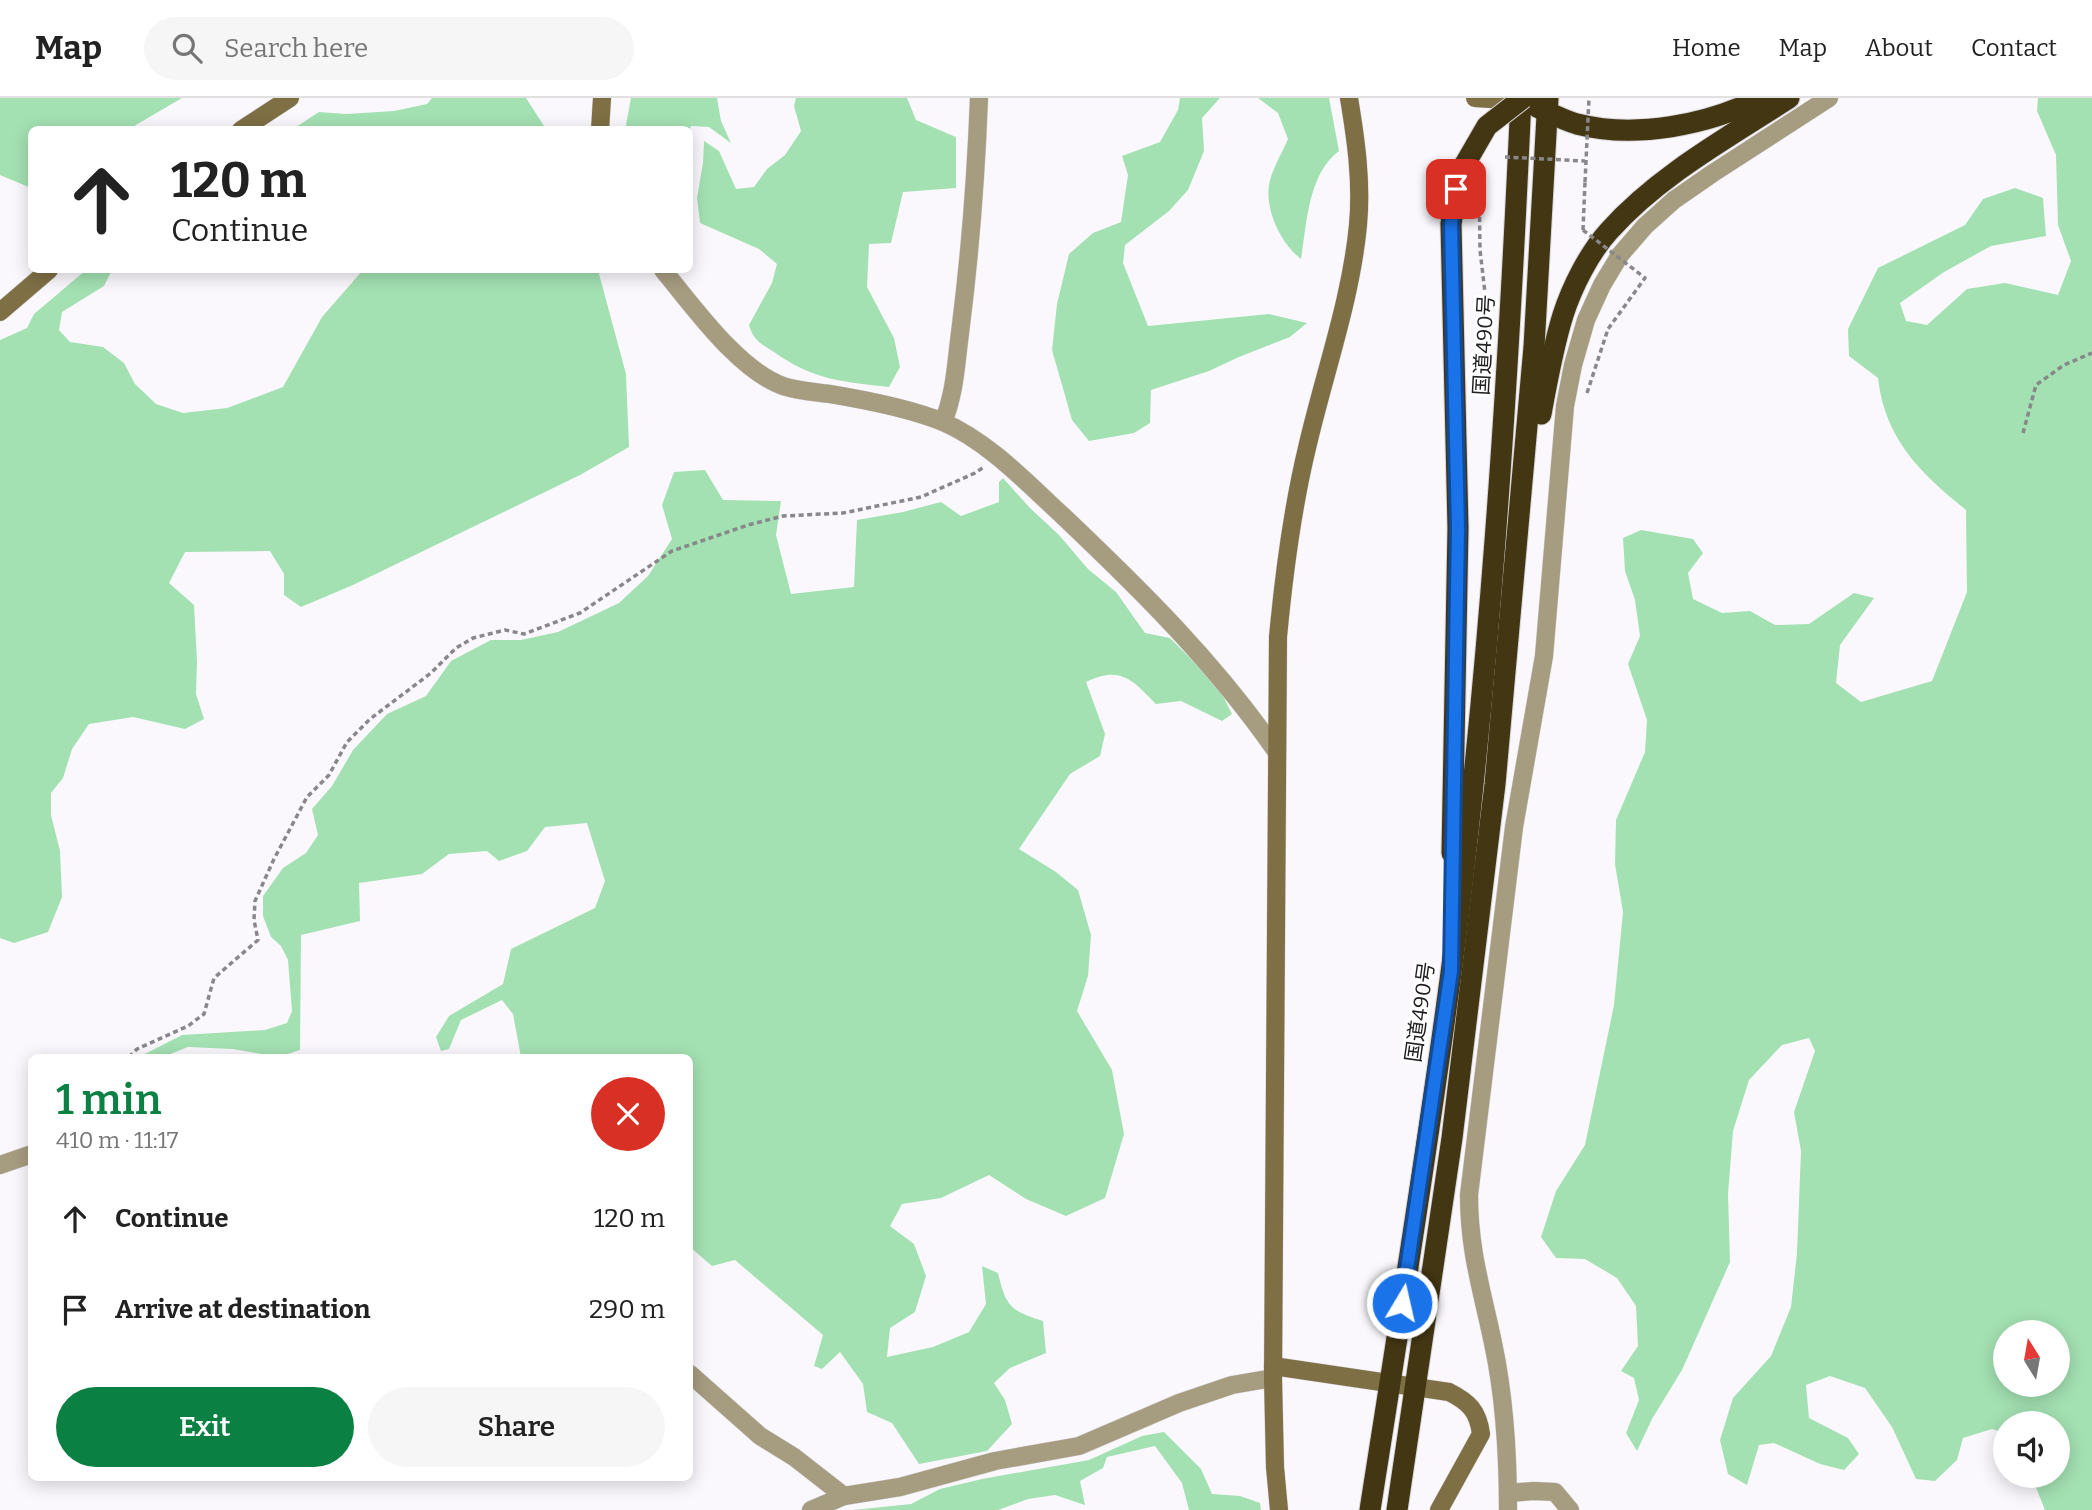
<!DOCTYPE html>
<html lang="en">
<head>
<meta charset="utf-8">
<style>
  body { margin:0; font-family:Bitter,"Noto Sans JP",serif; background:#f6f6f6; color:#222; height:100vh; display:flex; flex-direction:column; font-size:26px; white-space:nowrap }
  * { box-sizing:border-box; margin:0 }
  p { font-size:23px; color:#767676 }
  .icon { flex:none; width:38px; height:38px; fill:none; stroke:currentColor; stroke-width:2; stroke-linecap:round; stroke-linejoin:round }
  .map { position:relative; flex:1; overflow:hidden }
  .details { position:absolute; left:28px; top:956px; width:665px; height:427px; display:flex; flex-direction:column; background:#fff; border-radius:10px; box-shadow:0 4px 18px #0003 }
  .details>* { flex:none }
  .top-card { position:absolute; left:28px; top:28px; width:665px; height:147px; border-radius:10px; box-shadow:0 4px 18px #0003; background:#fff; color:#222; overflow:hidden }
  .needle { width:46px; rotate:349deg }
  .tools { position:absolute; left:1993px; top:1222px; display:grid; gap:14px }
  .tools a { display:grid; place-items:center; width:77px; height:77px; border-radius:50%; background:#fff; box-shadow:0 4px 18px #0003; font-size:35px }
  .pin { position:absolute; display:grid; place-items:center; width:60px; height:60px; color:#fff; margin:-30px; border-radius:14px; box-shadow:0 4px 10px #0006 }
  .me { position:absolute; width:77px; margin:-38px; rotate:9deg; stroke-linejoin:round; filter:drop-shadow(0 0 5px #0008) }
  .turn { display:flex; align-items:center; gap:24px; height:147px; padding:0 28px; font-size:32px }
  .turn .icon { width:91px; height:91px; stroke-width:2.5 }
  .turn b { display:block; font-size:49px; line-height:60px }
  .round { display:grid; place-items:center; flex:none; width:74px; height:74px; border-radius:37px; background:#f6f6f6 }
  .summary { display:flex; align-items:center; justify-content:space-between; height:119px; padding:0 28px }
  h1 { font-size:42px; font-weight:600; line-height:52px; color:#0b8043 }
  .cta { display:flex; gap:14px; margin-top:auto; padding:14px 28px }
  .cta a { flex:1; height:80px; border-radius:42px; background:#0b8043; color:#fff; font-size:28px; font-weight:600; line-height:80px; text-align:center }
  .cta a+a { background:#f6f6f6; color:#222 }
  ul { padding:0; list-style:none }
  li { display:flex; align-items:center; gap:21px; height:91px; padding:0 28px }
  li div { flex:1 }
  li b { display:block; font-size:26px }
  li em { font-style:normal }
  header { display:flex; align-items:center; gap:42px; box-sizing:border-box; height:98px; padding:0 35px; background:#fff; border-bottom:2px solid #e0e0e0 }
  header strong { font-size:33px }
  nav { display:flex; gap:38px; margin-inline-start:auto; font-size:24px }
  .search { width:490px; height:63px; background:#f6f6f6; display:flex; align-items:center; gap:18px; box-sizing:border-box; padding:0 24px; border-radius:38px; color:#767676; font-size:26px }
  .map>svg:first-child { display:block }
  .green { fill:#a3e1b2; fill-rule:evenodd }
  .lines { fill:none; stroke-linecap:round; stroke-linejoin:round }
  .street-casing { stroke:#d7d5da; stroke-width:19 }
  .secondary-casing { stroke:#d7d5da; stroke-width:19 }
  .highway-casing { stroke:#d7d5da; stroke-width:23 }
  .path { stroke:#88878a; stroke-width:3.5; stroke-dasharray:5 3.5; stroke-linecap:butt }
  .street { stroke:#a69c80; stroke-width:18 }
  .secondary { stroke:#7e6f45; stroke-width:18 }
  .highway { stroke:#433613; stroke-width:21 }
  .highway-bridge-casing { stroke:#d7d5da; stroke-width:23; stroke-linecap:butt }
  .path-bridge { stroke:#88878a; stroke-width:3.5; stroke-dasharray:5 3.5; stroke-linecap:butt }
  .highway-bridge { stroke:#433613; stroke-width:21 }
  .route-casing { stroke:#114b97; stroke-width:18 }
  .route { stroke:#1a73e8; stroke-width:12 }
  .labels { text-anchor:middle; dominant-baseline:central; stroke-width:6; stroke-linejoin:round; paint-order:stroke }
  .street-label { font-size:21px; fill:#212022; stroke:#fff }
</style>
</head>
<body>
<header>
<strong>Map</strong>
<div class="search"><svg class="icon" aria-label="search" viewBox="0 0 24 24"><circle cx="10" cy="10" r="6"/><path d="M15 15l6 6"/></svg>Search here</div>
<nav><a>Home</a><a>Map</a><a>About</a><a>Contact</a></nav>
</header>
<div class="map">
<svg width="2092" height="1412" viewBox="0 0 2092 1412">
  <rect width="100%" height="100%" fill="#faf8fd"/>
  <!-- green -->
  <g class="green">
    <path d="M0 0H182L129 31 32 32 31 90 0 77Z"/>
    <path d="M432 0H526L546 31H293L319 14 346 16 394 13 427 6Z"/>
    <path d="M631 0H717L721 23 731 45 709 29 691 28 689 32 628 31 626 27Z"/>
    <path d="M796 0H907L916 22 956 39V90L903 94 891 145 869 146 867 189 894 240 900 269 889 289C843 284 813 282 774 254 761 246 753 242 749 227L772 185 777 166 759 151 700 125 697 100 703 65 704 43 719 53 736 91 754 89 767 71 785 57 801 33 794 8Z"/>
    <path d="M1180 0H1220L1202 20 1204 53 1188 92 1169 113 1125 147 1123 165 1148 228 1269 216 1307 225 1290 239 1239 259 1209 273 1151 292 1150 325 1134 335 1089 343 1072 322 1052 252 1057 206 1069 156 1093 135 1121 124 1128 77 1122 58 1160 44 1178 12Z"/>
    <path d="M1258 0H1329L1339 53C1308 76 1307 125 1301 161 1280 145 1263 109 1270 82 1274 68 1282 55 1288 41L1278 15Z"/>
    <path d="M2038 0H2092V1412H2045L2031 1377H2058V1325H2006L2005 1335 1992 1331 1963 1340 1957 1362 1935 1383 1916 1381 1892 1329 1865 1290 1830 1278 1806 1287 1809 1320 1848 1340 1859 1356 1844 1372 1820 1366 1774 1345 1759 1347 1747 1387 1728 1376 1720 1342 1733 1300 1771 1258 1791 1209 1797 1155 1801 1053 1794 1014 1815 953 1809 940 1782 947 1749 982 1733 1033 1728 1096 1730 1164 1682 1272 1652 1321 1637 1353 1626 1335 1639 1302 1634 1280 1621 1273 1638 1248 1636 1208 1617 1180 1585 1161 1556 1160 1541 1139 1556 1093 1585 1047 1614 907 1623 814 1615 766 1616 722 1645 654 1647 622 1628 566 1640 538 1635 502 1625 473 1623 440 1641 432 1693 441 1703 455 1688 475 1693 501 1722 515 1750 513 1775 527 1809 526 1854 495 1874 500 1840 547 1836 585 1861 604 1932 583 1967 494 1966 412C1920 375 1885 341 1878 280L1849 258 1848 231 1878 170 1965 127 1983 101 2015 90 2043 100 2046 138 1991 148 1944 174 1900 205 1906 223 1927 227 1967 191 2005 185 2058 197 2071 163 2058 127 2056 57 2037 13ZM2006 1234H2058V1286H2006Z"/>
    <path d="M86 172H112L104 188 62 214 59 232 70 244 103 249 124 265 135 286 156 306 183 315 227 310 283 289 322 219 363 172H598L626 276 629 349 580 377 353 487 301 509 284 497V476L270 453 185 454 169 485 194 507 197 563 196 596 204 621 185 631 133 619 89 626 72 651 63 680 51 695V717L60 753 62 799 48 834 14 845 0 840V242L27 230 34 216Z"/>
    <path d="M705 372 723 402 781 403 776 437 791 496 854 489 857 422 903 414 941 404 961 418 999 404V384L1003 380 1030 410 1059 437 1088 471 1116 494 1145 535 1170 540 1218 588 1232 616 1222 623 1181 603 1156 606C1132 582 1121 567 1086 584L1105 636 1100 658 1070 676 1019 751 1056 774 1078 792 1091 837 1088 878 1077 913 1112 972 1124 1036 1105 1100 1066 1118 1026 1101 989 1077 941 1100 902 1106 890 1128 914 1146 926 1178 915 1214 890 1230 887 1259 933 1249 969 1234 986 1206 982 1168 998 1175C1006 1208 1010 1213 1043 1223L1046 1255 1010 1270 994 1285 1005 1302 1012 1326 987 1353 919 1366 892 1325 867 1314 863 1286 840 1254 822 1271 814 1268 823 1237 735 1162 712 1168 690 1149V959H521L513 916 502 902 461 922 449 951 441 953 436 939 449 918 503 886 511 851 595 810 605 783 587 725 545 729 527 753 499 763 487 753 449 756 422 776 359 785 360 823 301 837 300 952 278 959 233 951 188 949 163 959H139L182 937 265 932 287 925 292 913 288 862 281 848 271 839 263 818V798L283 770 306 755 318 737 312 711 332 688 353 652 387 616 426 598 451 563 491 542H521L558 534 619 505 648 478 672 441 662 407 674 374Z"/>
    <path d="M1164 1334 1201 1371 1212 1396 1240 1398 1260 1405 1261 1412H1189L1182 1385 1155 1348 1107 1359 1103 1370 1080 1383 1085 1407 1055 1397 1028 1401 998 1412H853L911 1406 940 1391 982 1381 1089 1362 1142 1338Z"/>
  </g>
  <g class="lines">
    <defs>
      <g id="street">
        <path d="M663 172C693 208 738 272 783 288 798 293 815 294 830 296 866 302 909 310 943 324 989 344 1027 385 1063 418 1142 493 1214 564 1276 653"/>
        <path d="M943 324C955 296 956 265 960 235 970 157 976 79 979 0"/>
        <path d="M0 1067 32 1056"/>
        <path d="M690 1276 760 1338 794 1359 844 1398"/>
        <path d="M1508 1395 1534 1393 1555 1394 1570 1412"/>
        <path d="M811 1412 844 1398 900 1389 995 1363 1079 1348 1179 1305 1232 1287 1273 1280"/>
        <path d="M1508 1412C1508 1356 1505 1301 1493 1245 1482 1192 1469 1153 1469 1097L1514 729 1544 558 1565 308 1573 267 1586 222 1602 187 1620 157 1645 128 1674 102 1713 75 1829 0"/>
      </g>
      <g id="secondary">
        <path d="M1475 0 1521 3"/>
        <path d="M241 32 290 0"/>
        <path d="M600 32 602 0"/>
        <path d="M0 214 49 172"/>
        <path d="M1273 1268 1449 1294C1469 1304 1478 1313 1481 1336L1439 1412"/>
        <path d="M1279 1412 1275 1369 1273 1280 1278 539C1284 475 1292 412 1307 350 1324 276 1351 202 1358 127 1362 84 1356 42 1349 0"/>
      </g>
      <g id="highway">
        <path d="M1537 9C1550 15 1563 22 1577 26 1635 41 1708 27 1761 0"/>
        <path d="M1541 316C1547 283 1553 249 1563 217 1572 189 1589 155 1609 133 1658 78 1727 40 1789 0"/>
        <path d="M1452 755 1458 430 1451 126 1456 91 1465 66"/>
        <path d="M1370 1412C1398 1233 1427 1055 1451 875 1489 585 1508 292 1521 0"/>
        <path d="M1397 1412 1452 1040 1495 686 1534 249 1548 0"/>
      </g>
    </defs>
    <!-- street casing -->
    <use href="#street" class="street-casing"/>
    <!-- secondary casing -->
    <use href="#secondary" class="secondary-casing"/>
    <!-- highway casing -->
    <use href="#highway" class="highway-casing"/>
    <!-- path -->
    <g class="path">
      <path d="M1479 85 1480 152 1487 212"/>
      <path d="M1583 132 1585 84"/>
      <path d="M1587 295 1608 231"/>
      <path d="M2023 335 2036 287 2064 267 2092 255"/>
      <path d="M129 959 137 951 188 928 204 916 214 880 258 842 254 822 255 803 274 761 307 699 329 677 347 644 370 621 431 575 456 550 473 540 505 532 524 536 580 515 672 453 748 427 783 418 843 415 921 399 975 375 984 369"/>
    </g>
    <!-- street -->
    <use href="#street" class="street"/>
    <!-- secondary -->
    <use href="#secondary" class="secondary"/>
    <!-- highway -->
    <use href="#highway" class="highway"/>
    <defs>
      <path id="highway-bridge" d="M1465 66 1487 28 1523 0"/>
    </defs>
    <!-- highway-bridge casing -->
    <use href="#highway-bridge" class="highway-bridge-casing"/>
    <!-- path-bridge -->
    <g class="path-bridge">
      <path d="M1505 59 1585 63"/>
      <path d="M1585 84 1589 0"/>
      <path d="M1583 132 1645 180 1608 231"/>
    </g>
    <!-- highway-bridge -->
    <use href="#highway-bridge" class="highway-bridge"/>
  </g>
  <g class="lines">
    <defs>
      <path id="route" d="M1402 1205 1451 873 1458 430 1451 126 1456 91"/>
    </defs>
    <!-- route casing -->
    <use href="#route" class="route-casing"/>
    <!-- route -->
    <use href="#route" class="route"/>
  </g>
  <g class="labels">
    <!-- street labels -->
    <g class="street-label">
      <text transform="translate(1484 247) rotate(-87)">国道490号</text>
      <text transform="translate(1420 914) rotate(-82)">国道490号</text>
    </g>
  </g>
</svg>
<div class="tools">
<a><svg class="needle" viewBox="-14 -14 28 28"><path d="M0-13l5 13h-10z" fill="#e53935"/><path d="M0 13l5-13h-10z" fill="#767676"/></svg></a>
<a><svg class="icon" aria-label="sound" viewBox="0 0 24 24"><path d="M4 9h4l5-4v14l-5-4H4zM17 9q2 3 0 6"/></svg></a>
</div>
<div class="pin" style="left:1456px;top:91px;background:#d93025"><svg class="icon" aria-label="arrive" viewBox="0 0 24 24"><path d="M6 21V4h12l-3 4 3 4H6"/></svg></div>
<svg class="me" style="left:1402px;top:1205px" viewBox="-20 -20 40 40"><circle r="17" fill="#1a73e8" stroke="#fff" stroke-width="3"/><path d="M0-11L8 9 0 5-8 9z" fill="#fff"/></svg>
<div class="top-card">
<div class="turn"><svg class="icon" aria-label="ahead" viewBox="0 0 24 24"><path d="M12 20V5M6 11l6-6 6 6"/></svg><div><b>120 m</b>Continue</div></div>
</div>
<section class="details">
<div class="summary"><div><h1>1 min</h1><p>410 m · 11:17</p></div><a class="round" style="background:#d93025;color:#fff"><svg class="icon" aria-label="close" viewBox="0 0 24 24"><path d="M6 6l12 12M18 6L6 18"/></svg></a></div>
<ul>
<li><svg class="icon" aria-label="ahead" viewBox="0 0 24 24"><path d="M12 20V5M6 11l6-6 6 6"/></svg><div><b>Continue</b></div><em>120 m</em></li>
<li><svg class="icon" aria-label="arrive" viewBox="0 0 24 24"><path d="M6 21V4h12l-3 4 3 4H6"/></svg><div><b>Arrive at destination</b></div><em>290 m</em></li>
</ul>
<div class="cta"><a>Exit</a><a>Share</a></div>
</section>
</div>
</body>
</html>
